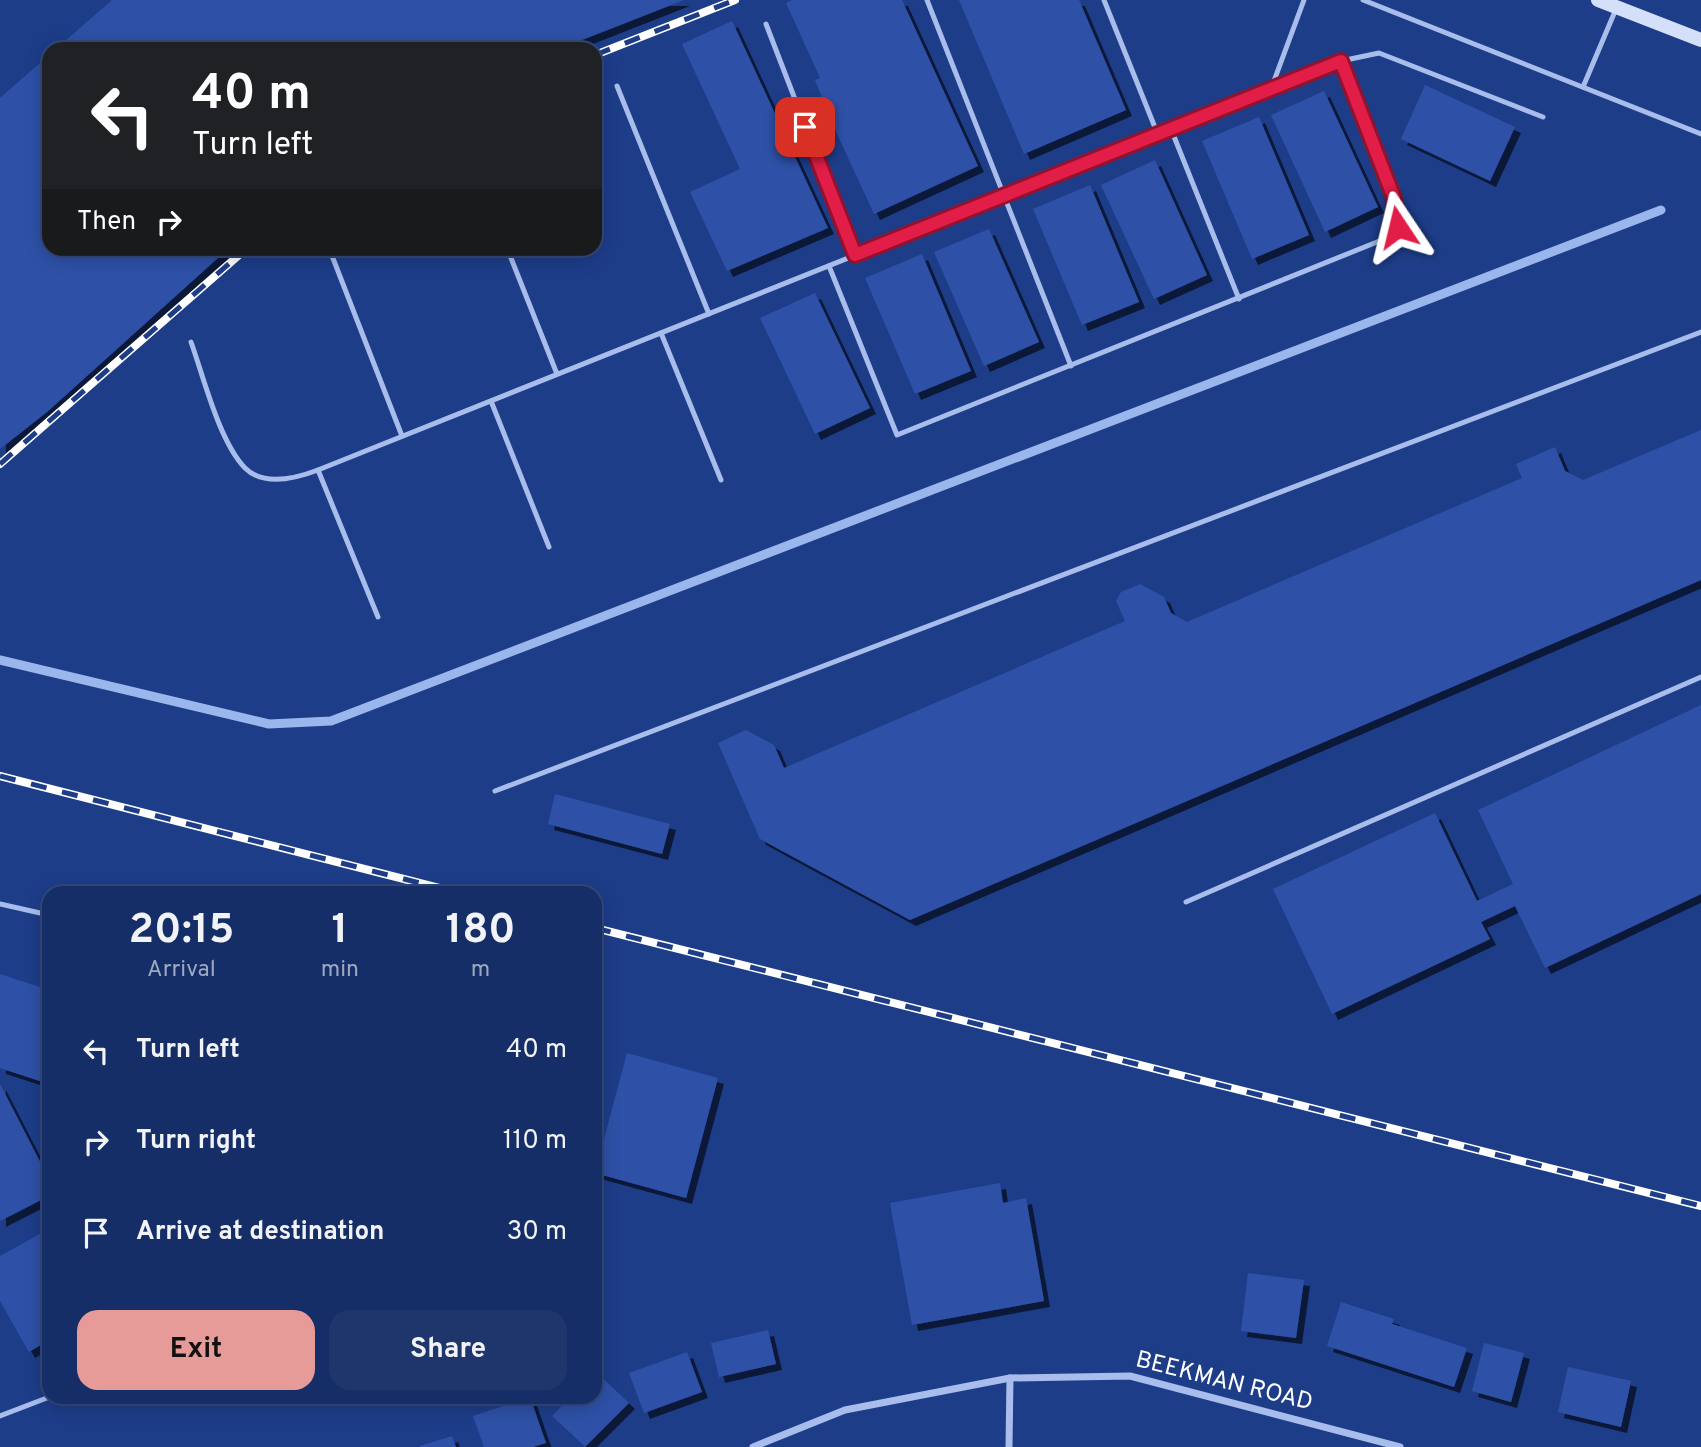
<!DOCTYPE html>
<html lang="en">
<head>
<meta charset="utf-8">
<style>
  body { margin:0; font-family:Overpass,sans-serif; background:#1f366d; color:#f1f3f6; height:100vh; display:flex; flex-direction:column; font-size:26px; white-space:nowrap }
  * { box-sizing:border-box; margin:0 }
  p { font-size:23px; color:#9ea8c0 }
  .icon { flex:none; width:38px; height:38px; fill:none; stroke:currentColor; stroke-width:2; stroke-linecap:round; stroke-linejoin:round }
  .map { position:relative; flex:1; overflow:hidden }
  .drawer { position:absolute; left:42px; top:886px; width:560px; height:518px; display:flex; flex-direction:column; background:#162e67; border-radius:21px; box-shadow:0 4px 18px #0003,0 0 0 2px #354a7b }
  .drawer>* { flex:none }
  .banner { position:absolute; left:42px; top:42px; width:560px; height:214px; border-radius:21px; box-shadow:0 4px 18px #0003,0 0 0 2px #354a7b; background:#202124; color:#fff; overflow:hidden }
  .pin { position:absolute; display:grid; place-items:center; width:60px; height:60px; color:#fff; margin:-30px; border-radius:14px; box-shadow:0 4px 10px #0006 }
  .me { position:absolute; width:77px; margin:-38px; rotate:350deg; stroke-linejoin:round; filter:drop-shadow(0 0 5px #0008) }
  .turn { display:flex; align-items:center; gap:24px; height:147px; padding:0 35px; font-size:32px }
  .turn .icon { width:91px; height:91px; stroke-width:2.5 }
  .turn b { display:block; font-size:49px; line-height:60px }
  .then { display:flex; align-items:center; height:66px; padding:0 35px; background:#0003; gap:14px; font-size:26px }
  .eta { display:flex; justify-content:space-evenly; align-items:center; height:119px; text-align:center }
  .eta b { font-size:42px; font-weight:700; line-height:49px }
  .button { display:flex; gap:14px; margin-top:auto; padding:14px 35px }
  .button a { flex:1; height:80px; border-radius:21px; background:#e69b98; color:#111; font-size:28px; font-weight:700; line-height:80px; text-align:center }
  .button a+a { background:#1f366d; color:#f1f3f6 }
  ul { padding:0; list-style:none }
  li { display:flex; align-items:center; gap:21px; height:91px; padding:0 35px }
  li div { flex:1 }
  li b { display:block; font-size:26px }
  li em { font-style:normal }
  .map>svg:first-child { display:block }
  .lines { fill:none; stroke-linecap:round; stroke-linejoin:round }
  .stream { stroke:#9bb5ed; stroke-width:9 }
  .building { fill:#2d51a7; filter:url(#shadow) }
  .lane { stroke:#a8bdec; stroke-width:5 }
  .street { stroke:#a8bdec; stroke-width:7 }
  .secondary { stroke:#d4dff9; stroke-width:14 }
  .rail-casing { stroke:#fff; stroke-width:8 }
  .rail { stroke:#1d3d89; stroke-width:5; stroke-dasharray:16; stroke-linecap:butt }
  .route-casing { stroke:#92132f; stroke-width:18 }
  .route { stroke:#e11d48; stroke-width:12 }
  .labels { text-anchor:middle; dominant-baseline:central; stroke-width:7; stroke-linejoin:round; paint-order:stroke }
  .street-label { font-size:24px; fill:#fff; stroke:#1d3d89 }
</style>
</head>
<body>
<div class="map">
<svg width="1701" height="1447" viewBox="0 0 1701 1447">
  <defs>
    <filter id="shadow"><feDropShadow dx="6" dy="6" stdDeviation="0" flood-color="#0009"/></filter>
  </defs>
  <rect width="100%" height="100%" fill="#1d3d89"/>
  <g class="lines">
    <!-- stream -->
    <path class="stream" d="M0 660 269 724 331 721 1661 210"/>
  </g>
  <!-- building -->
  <g class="building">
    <path d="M112 0H684L559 49H56Z"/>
    <path d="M792 0H902L978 166 874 214 832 123 815 80 820 78 786 3Z"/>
    <path d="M959 0H1079L1126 110 1024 154Z"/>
    <path d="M732 21 828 228 727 271 690 192 740 169 682 44Z"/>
    <path d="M49 55V248H229L47 412 0 449V98Z"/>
    <path d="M1425 85 1515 127 1490 181 1401 139Z"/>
    <path d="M1324 91 1378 207 1325 232 1271 115Z"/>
    <path d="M1259 117 1309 235 1252 259 1202 141Z"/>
    <path d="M1155 160 1207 275 1154 299 1101 185Z"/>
    <path d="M1090 185 1139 302 1082 325 1033 209Z"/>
    <path d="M989 229 1039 342 984 366 934 252Z"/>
    <path d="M922 254 971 371 915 394 865 278Z"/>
    <path d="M815 293 870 408 815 434 760 318Z"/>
    <path d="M1701 430V580L910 920 760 839 718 743 746 730 774 745 784 768 1125 621 1116 601 1121 592 1140 584 1164 597 1171 613 1187 622 1522 478 1516 464 1555 447 1565 471 1583 480Z"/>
    <path d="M1701 705V894L1545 968 1515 906 1481 922 1490 939 1332 1014 1273 889 1435 813 1477 901 1513 884 1478 810Z"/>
    <path d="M555 794 670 824 662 854 548 824Z"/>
    <path d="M0 974 49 990V1084L0 1068Z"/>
    <path d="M627 1053 718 1078 686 1198 595 1173Z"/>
    <path d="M0 1084 49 1179V1196L0 1221Z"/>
    <path d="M1000 1183 1003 1203 1026 1198 1044 1301 912 1325 890 1203Z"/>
    <path d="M49 1229V1340L29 1352 0 1301V1256Z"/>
    <path d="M1248 1273 1304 1280 1296 1338 1241 1331Z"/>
    <path d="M1341 1302 1394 1319 1392 1324 1467 1348 1454 1387 1327 1346Z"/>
    <path d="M768 1330 776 1364 719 1377 711 1343Z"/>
    <path d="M1484 1343 1524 1353 1511 1402 1472 1391Z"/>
    <path d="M687 1352 702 1392 644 1413 629 1373Z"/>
    <path d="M1568 1367 1631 1381 1621 1427 1558 1412Z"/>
    <path d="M595 1371 629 1403 585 1447 552 1416 571 1396H595Z"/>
    <path d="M530 1397 546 1443 533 1447H484L473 1416Z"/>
    <path d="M452 1436 456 1447H420V1446Z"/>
  </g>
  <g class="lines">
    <!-- lane -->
    <g class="lane">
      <path d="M927 0 1071 366"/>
      <path d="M1104 0 1158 135"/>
      <path d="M1363 0 1701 134"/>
      <path d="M766 24 855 255"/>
      <path d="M617 86 709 314"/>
      <path d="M1583 87 1616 9"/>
      <path d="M1271 89 1304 0"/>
      <path d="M1171 129 1239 299"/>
      <path d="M329 248 402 436"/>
      <path d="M507 248 557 374"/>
      <path d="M829 266 897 435 1387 238 1398 227 1394 198 1341 61"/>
      <path d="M661 333 721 480"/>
      <path d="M191 342C204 378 219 441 245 468 264 487 297 478 318 470L1341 61 1379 53 1543 117"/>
      <path d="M491 401 549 547"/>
      <path d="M318 470 378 617"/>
      <path d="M495 791 1701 332"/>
      <path d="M1186 902 1701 677"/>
      <path d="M0 904 49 915"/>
      <path d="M0 1416 52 1396"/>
    </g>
    <!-- street -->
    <g class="street">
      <path d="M753 1447 845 1410 1010 1378 1130 1376 1400 1447"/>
      <path d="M1009 1447 1010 1378"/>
    </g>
    <!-- secondary -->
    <path class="secondary" d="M1598 0 1701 40"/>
    <defs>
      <g id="rail">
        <path d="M595 55 735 0"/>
        <path d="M0 464 247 248"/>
        <path d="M0 776 455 892"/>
        <path d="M595 928 1701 1206"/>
      </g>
    </defs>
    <!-- rail casing -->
    <use href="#rail" class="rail-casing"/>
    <!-- rail -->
    <use href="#rail" class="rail"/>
  </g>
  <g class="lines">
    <defs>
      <path id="route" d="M805 127 855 255 1341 61 1394 198 1398 227"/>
    </defs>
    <!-- route casing -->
    <use href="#route" class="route-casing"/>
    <!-- route -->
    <use href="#route" class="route"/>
  </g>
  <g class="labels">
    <!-- street labels -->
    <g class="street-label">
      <text transform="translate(1224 1382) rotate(14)">BEEKMAN ROAD</text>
    </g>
  </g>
</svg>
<div class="pin" style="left:805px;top:127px;background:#d93025"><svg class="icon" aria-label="arrive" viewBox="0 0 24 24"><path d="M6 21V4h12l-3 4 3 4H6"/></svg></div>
<svg class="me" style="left:1398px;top:227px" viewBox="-20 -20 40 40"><path d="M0-17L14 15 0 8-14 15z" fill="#e11d48" stroke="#fff" stroke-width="4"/></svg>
<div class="banner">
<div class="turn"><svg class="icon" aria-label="left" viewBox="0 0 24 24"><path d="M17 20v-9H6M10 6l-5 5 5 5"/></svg><div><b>40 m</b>Turn left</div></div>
<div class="then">Then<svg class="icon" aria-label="right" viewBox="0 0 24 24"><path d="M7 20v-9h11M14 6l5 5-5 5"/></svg></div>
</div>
<section class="drawer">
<div class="eta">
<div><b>20:15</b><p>Arrival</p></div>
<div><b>1</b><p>min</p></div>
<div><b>180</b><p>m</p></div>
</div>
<ul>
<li><svg class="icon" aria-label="left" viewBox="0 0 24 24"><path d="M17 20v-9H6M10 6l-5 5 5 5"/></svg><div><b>Turn left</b></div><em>40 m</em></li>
<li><svg class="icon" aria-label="right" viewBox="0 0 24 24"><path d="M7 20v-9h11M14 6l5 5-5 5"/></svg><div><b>Turn right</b></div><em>110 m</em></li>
<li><svg class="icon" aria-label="arrive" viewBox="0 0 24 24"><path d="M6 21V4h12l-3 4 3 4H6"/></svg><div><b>Arrive at destination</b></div><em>30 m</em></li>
</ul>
<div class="button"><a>Exit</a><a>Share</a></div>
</section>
</div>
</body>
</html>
